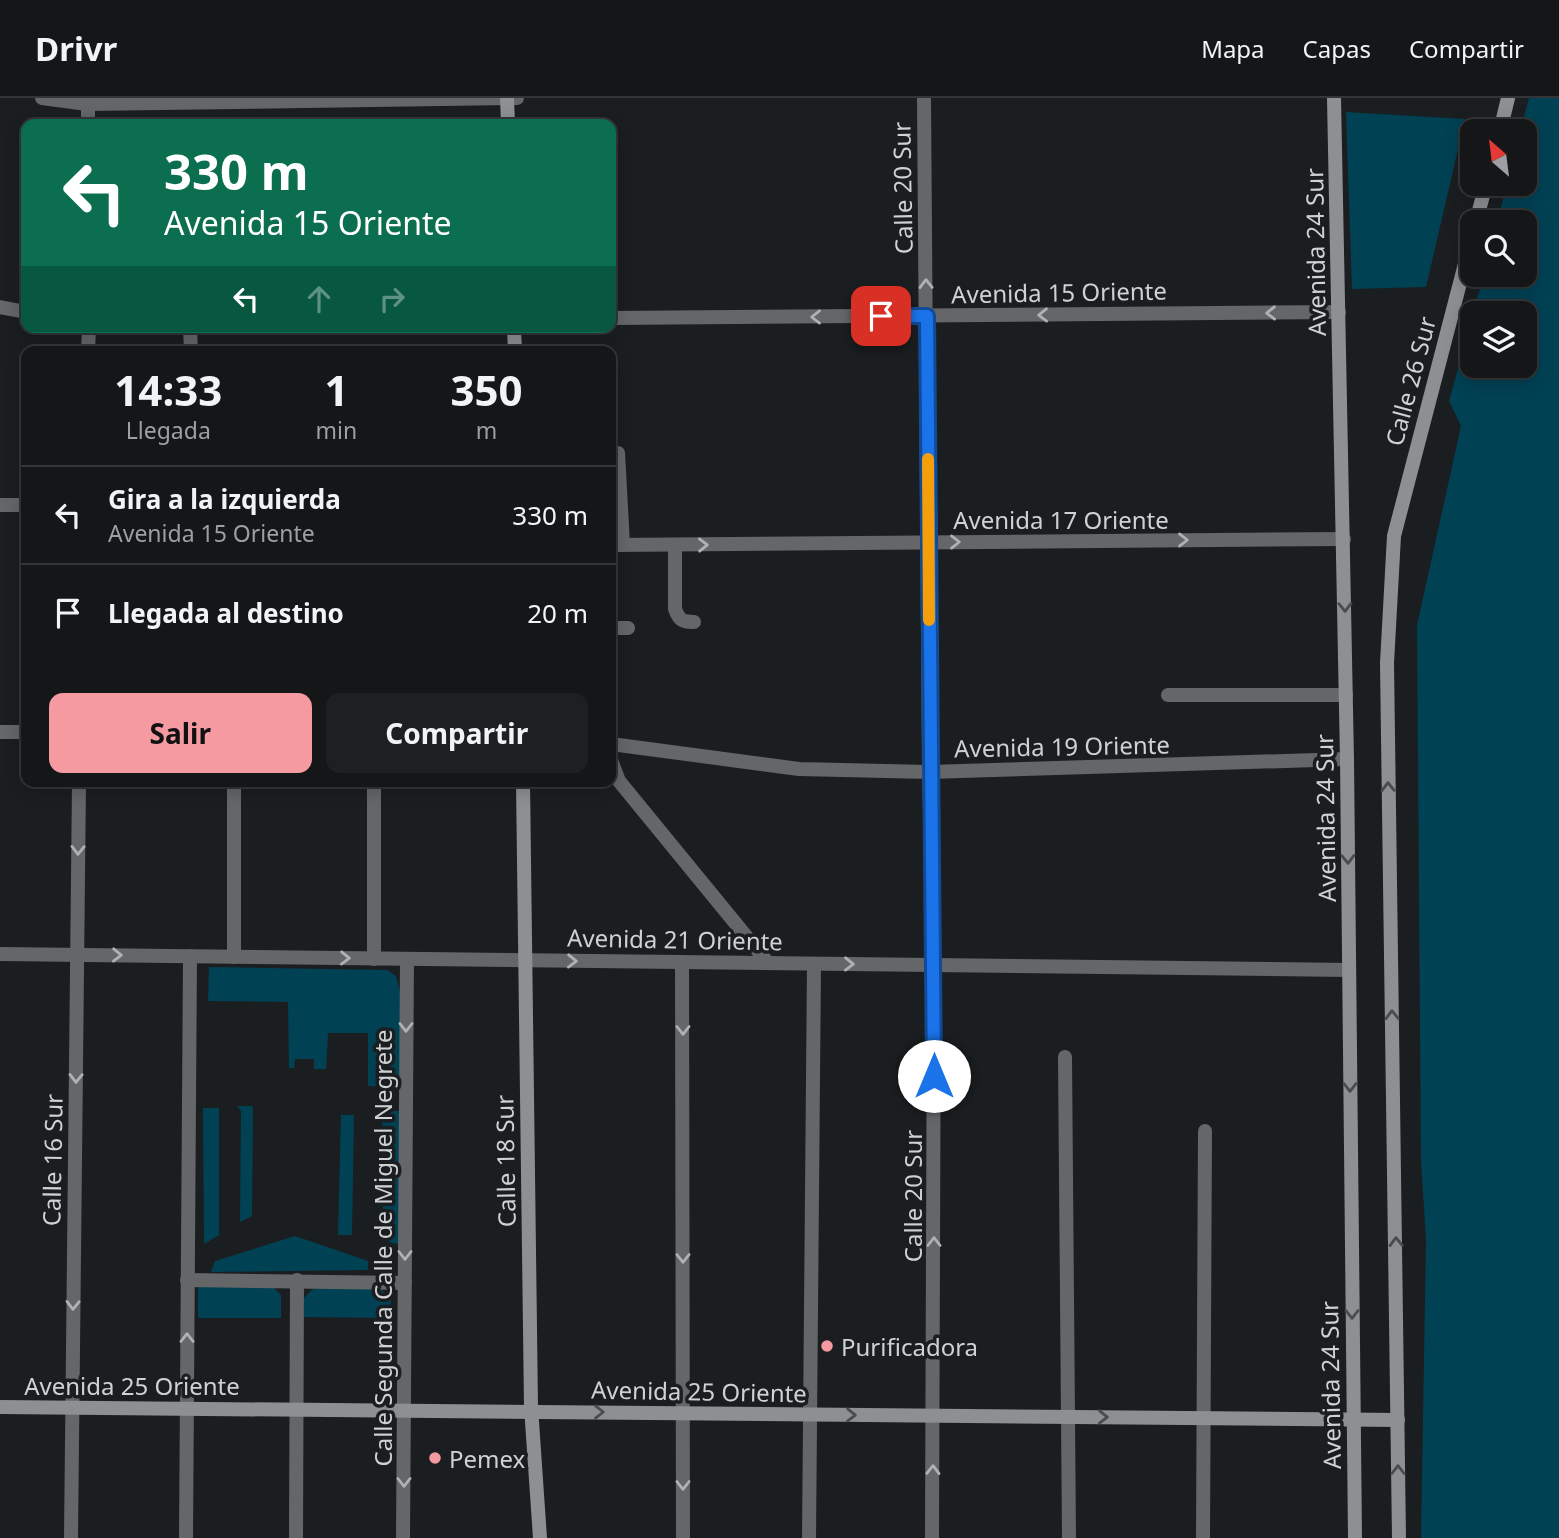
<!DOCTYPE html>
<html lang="es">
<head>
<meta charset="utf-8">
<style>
  body { margin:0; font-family:"Noto Sans",sans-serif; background:#1d1f21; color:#f1f3f6; height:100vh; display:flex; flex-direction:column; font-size:26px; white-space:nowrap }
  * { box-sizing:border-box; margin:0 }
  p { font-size:23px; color:#9d9fa2 }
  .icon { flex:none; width:38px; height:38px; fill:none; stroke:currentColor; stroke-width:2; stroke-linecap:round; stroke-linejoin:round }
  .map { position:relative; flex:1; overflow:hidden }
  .drawer { position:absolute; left:21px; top:248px; width:595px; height:441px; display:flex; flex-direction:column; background:#141618; border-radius:14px; box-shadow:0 4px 18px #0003,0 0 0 2px #333537 }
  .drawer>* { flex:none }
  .banner { position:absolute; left:21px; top:21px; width:595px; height:214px; border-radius:14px; box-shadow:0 4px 18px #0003,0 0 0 2px #333537; background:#0b6e4f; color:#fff; overflow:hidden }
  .needle { width:46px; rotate:332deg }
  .buttons { position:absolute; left:1460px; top:21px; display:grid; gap:14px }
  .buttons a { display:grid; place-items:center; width:77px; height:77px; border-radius:14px; background:#141618; box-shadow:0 4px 18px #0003,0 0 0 2px #333537; font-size:35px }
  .pin { position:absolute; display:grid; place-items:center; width:60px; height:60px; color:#fff; margin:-30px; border-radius:14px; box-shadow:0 4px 10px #0006 }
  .me { position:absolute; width:77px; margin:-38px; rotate:0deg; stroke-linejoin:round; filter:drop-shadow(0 0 5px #0008) }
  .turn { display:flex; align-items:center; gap:24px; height:147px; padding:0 28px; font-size:32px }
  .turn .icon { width:91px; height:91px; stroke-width:2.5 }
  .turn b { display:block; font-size:49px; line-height:60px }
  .lanes { display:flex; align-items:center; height:66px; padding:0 28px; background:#0003; justify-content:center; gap:35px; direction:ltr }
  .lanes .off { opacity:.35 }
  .eta { display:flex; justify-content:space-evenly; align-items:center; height:119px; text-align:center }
  .eta b { font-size:42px; font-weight:700; line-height:49px }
  .button { display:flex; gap:14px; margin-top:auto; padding:14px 28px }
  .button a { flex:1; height:80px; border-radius:14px; background:#f49aa0; color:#111; font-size:28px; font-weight:700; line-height:80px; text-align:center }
  .button a+a { background:#1d1f21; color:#f1f3f6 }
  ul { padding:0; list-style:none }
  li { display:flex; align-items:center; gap:21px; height:98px; padding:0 28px; border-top:2px solid #333537 }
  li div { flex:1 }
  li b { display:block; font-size:26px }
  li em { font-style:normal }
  header { display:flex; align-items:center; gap:42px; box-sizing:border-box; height:98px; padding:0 35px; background:#141618; border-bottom:2px solid #333537 }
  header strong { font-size:33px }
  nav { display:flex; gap:38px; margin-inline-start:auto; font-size:24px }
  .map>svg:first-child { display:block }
  .green { fill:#004154 }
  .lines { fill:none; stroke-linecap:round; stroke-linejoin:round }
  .street { stroke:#646667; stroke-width:14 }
  .secondary { stroke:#8d9091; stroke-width:14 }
  .oneway { stroke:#afb2b3 }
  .oneway2 { stroke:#494c4d }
  .route-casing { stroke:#114b97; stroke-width:18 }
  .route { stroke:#1a73e8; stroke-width:12 }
  .slow { stroke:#f59e0b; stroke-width:12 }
  .poi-dot { fill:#f49aa0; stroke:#1b1e20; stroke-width:2.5 }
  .labels { text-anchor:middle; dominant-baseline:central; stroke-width:7; stroke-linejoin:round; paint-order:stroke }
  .street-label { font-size:24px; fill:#cfd2d3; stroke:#1b1e20 }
  .poi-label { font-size:24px; fill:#cfd2d3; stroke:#1b1e20; text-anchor:start }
</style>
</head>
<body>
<header>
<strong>Drivr</strong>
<nav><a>Mapa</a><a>Capas</a><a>Compartir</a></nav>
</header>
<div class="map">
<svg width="1559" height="1440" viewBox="0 0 1559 1440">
  <rect width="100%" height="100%" fill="#1b1e20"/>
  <!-- green -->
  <g class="green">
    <path d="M1529 0H1559V1440H1421L1426 1142 1421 1063 1417 527 1461 328 1449 303 1472 220V268H1524V215H1473L1484 177H1524V124H1497L1507 86H1524V33H1520Z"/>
    <path d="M1346 14 1465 21 1426 189 1352 191Z"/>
    <path d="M209 869 387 872 396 878 402 901 400 989 368 988V935H328L326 971H314V961H295L294 970H289L288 904 208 903Z"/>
    <path d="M237 1008H253L252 1118 240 1124 241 1013Z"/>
    <path d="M203 1010H219V1137L204 1146Z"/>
    <path d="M382 1013H400V1147L383 1142Z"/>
    <path d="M341 1017H354L352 1137H338Z"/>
    <path d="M295 1138 368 1163V1172L211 1174 215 1163Z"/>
    <path d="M198 1188H272L281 1197V1220H198Z"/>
    <path d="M378 1189 391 1200V1220L304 1219V1200L313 1191Z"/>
  </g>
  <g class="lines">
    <!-- street -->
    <g class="street">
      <path d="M42 0 87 6 517 0"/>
      <path d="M88 0V26"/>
      <path d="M924 0 929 674 934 867 932 1440"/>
      <path d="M0 209 26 214"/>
      <path d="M611 220 1339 214"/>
      <path d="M190 229 191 254"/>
      <path d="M88 254 89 229"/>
      <path d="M618 355 623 447"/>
      <path d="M0 407H26"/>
      <path d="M611 447 1344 441"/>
      <path d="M675 447V511C679 522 682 524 694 524"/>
      <path d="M611 530H628"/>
      <path d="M1168 597H1346"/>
      <path d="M0 634H26"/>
      <path d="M611 646 799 671 929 674 1347 661"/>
      <path d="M611 662 619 683 768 865"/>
      <path d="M234 684V859"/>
      <path d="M374 684V861"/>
      <path d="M0 856 1349 872"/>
      <path d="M682 864 683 1440"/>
      <path d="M1065 959 1069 1440"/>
      <path d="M187 1182 405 1185"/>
      <path d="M71 1440 79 684"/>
      <path d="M186 1440 190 858"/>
      <path d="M296 1440 297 1182"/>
      <path d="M403 1440 407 861"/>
      <path d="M809 1440 814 866"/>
      <path d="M1203 1440 1205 1033"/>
    </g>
    <!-- secondary -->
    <g class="secondary">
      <path d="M507 0 508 26"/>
      <path d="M1334 0 1347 661 1355 1440"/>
      <path d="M1500 33 1508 0"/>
      <path d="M1476 124 1486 86"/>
      <path d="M514 229 515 254"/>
      <path d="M523 684 531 1309 540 1440"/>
      <path d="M0 1309 1398 1322"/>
      <path d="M1399 1440 1387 565 1394 438 1472 139"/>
    </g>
  </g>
  <!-- one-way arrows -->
  <defs><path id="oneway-chevron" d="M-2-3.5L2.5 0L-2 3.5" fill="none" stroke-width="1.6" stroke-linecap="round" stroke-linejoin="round" transform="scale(1.75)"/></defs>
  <g class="oneway">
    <use href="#oneway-chevron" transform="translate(926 186) rotate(-91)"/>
    <use href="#oneway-chevron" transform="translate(1271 215) rotate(179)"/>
    <use href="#oneway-chevron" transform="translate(1043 217) rotate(179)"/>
    <use href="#oneway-chevron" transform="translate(816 219) rotate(180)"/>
    <use href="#oneway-chevron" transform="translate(1183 442)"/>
    <use href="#oneway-chevron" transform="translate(955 444)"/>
    <use href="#oneway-chevron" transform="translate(703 447) rotate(-1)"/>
    <use href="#oneway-chevron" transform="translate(78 752) rotate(91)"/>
    <use href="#oneway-chevron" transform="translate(117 857) rotate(1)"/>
    <use href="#oneway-chevron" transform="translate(345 860) rotate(1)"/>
    <use href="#oneway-chevron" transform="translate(572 863) rotate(1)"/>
    <use href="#oneway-chevron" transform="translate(849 866) rotate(1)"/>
    <use href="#oneway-chevron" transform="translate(406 929) rotate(90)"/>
    <use href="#oneway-chevron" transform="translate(683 932) rotate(90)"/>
    <use href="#oneway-chevron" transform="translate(76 980) rotate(91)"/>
    <use href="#oneway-chevron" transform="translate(934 1144) rotate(-90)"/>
    <use href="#oneway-chevron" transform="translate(405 1157) rotate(90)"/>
    <use href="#oneway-chevron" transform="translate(683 1160) rotate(90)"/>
    <use href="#oneway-chevron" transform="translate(73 1207) rotate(91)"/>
    <use href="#oneway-chevron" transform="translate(187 1240) rotate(-90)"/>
    <use href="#oneway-chevron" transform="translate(933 1372) rotate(-89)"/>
    <use href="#oneway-chevron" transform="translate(404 1384) rotate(90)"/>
    <use href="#oneway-chevron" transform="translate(683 1387) rotate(90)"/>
  </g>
  <g class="oneway2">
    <use href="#oneway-chevron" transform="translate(1345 509) rotate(89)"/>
    <use href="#oneway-chevron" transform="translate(1388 689) rotate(-91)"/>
    <use href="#oneway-chevron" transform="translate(1348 761) rotate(89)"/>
    <use href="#oneway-chevron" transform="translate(1392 917) rotate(-91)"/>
    <use href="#oneway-chevron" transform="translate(1350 989) rotate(90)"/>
    <use href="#oneway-chevron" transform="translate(1396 1144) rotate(-91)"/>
    <use href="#oneway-chevron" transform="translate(1352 1216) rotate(90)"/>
    <use href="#oneway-chevron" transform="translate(599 1314)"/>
    <use href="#oneway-chevron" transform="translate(851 1317) rotate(1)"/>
    <use href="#oneway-chevron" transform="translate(1103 1319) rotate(1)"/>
    <use href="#oneway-chevron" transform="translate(1398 1372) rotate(-90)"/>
  </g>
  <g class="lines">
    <defs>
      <path id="route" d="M881 218H927L934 978"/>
    </defs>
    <!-- route casing -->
    <use href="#route" class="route-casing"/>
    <!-- route -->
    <use href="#route" class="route"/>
    <!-- slow -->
    <path class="slow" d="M928 361 929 522"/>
  </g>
  <!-- markers -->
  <g class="poi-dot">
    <circle cx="827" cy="1248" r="7"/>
    <circle cx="435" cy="1360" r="7"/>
  </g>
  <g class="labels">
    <!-- street labels -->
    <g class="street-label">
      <text transform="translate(902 90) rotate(-91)">Calle 20 Sur</text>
      <text transform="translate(1315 154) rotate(-91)">Avenida 24 Sur</text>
      <text transform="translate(1059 194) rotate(-1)">Avenida 15 Oriente</text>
      <text transform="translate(1410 283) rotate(-75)">Calle 26 Sur</text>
      <text x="1061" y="421">Avenida 17 Oriente</text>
      <text transform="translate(1062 648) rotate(-1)">Avenida 19 Oriente</text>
      <text transform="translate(1325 720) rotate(-91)">Avenida 24 Sur</text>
      <text transform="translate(675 841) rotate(1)">Avenida 21 Oriente</text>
      <text transform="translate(52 1062) rotate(-89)">Calle 16 Sur</text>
      <text transform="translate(505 1063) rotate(-91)">Calle 18 Sur</text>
      <text transform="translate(912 1098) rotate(-90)">Calle 20 Sur</text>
      <text transform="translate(382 1150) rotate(-90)">Calle Segunda Calle de Miguel Negrete</text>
      <text x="132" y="1287">Avenida 25 Oriente</text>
      <text transform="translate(1330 1287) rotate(-91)">Avenida 24 Sur</text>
      <text transform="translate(699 1293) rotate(1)">Avenida 25 Oriente</text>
    </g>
    <!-- poi labels -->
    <g class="poi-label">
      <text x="841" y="1248">Purificadora</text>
      <text x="449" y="1360">Pemex</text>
    </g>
  </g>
</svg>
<div class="buttons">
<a><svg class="needle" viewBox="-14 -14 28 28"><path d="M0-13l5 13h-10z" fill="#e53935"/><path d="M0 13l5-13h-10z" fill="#9d9fa2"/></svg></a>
<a><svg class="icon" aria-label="search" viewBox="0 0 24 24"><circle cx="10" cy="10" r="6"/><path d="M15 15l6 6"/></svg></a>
<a><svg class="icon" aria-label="layers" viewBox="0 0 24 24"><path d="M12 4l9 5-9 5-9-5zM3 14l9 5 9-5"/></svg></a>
</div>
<div class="pin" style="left:881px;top:218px;background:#d93025"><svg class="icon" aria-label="arrive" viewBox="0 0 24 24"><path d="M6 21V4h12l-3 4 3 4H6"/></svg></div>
<svg class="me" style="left:934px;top:978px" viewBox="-20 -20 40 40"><circle r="19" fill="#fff"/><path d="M0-13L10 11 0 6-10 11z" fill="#1a73e8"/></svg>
<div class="banner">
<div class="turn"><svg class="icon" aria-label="left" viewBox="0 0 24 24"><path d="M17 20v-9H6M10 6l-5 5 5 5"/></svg><div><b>330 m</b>Avenida 15 Oriente</div></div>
<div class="lanes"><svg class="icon" aria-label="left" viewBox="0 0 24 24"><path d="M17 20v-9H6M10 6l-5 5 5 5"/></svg><svg class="icon off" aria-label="ahead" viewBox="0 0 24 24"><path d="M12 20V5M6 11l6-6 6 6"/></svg><svg class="icon off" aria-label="right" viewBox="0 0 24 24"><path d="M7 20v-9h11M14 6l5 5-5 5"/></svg></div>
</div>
<section class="drawer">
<div class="eta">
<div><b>14:33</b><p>Llegada</p></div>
<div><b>1</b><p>min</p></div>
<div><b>350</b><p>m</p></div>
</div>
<ul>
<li><svg class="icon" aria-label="left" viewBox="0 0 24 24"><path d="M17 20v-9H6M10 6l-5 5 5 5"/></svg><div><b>Gira a la izquierda</b><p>Avenida 15 Oriente</p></div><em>330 m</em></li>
<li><svg class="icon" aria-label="arrive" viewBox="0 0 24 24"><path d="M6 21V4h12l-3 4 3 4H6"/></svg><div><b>Llegada al destino</b></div><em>20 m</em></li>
</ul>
<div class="button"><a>Salir</a><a>Compartir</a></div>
</section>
</div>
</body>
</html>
